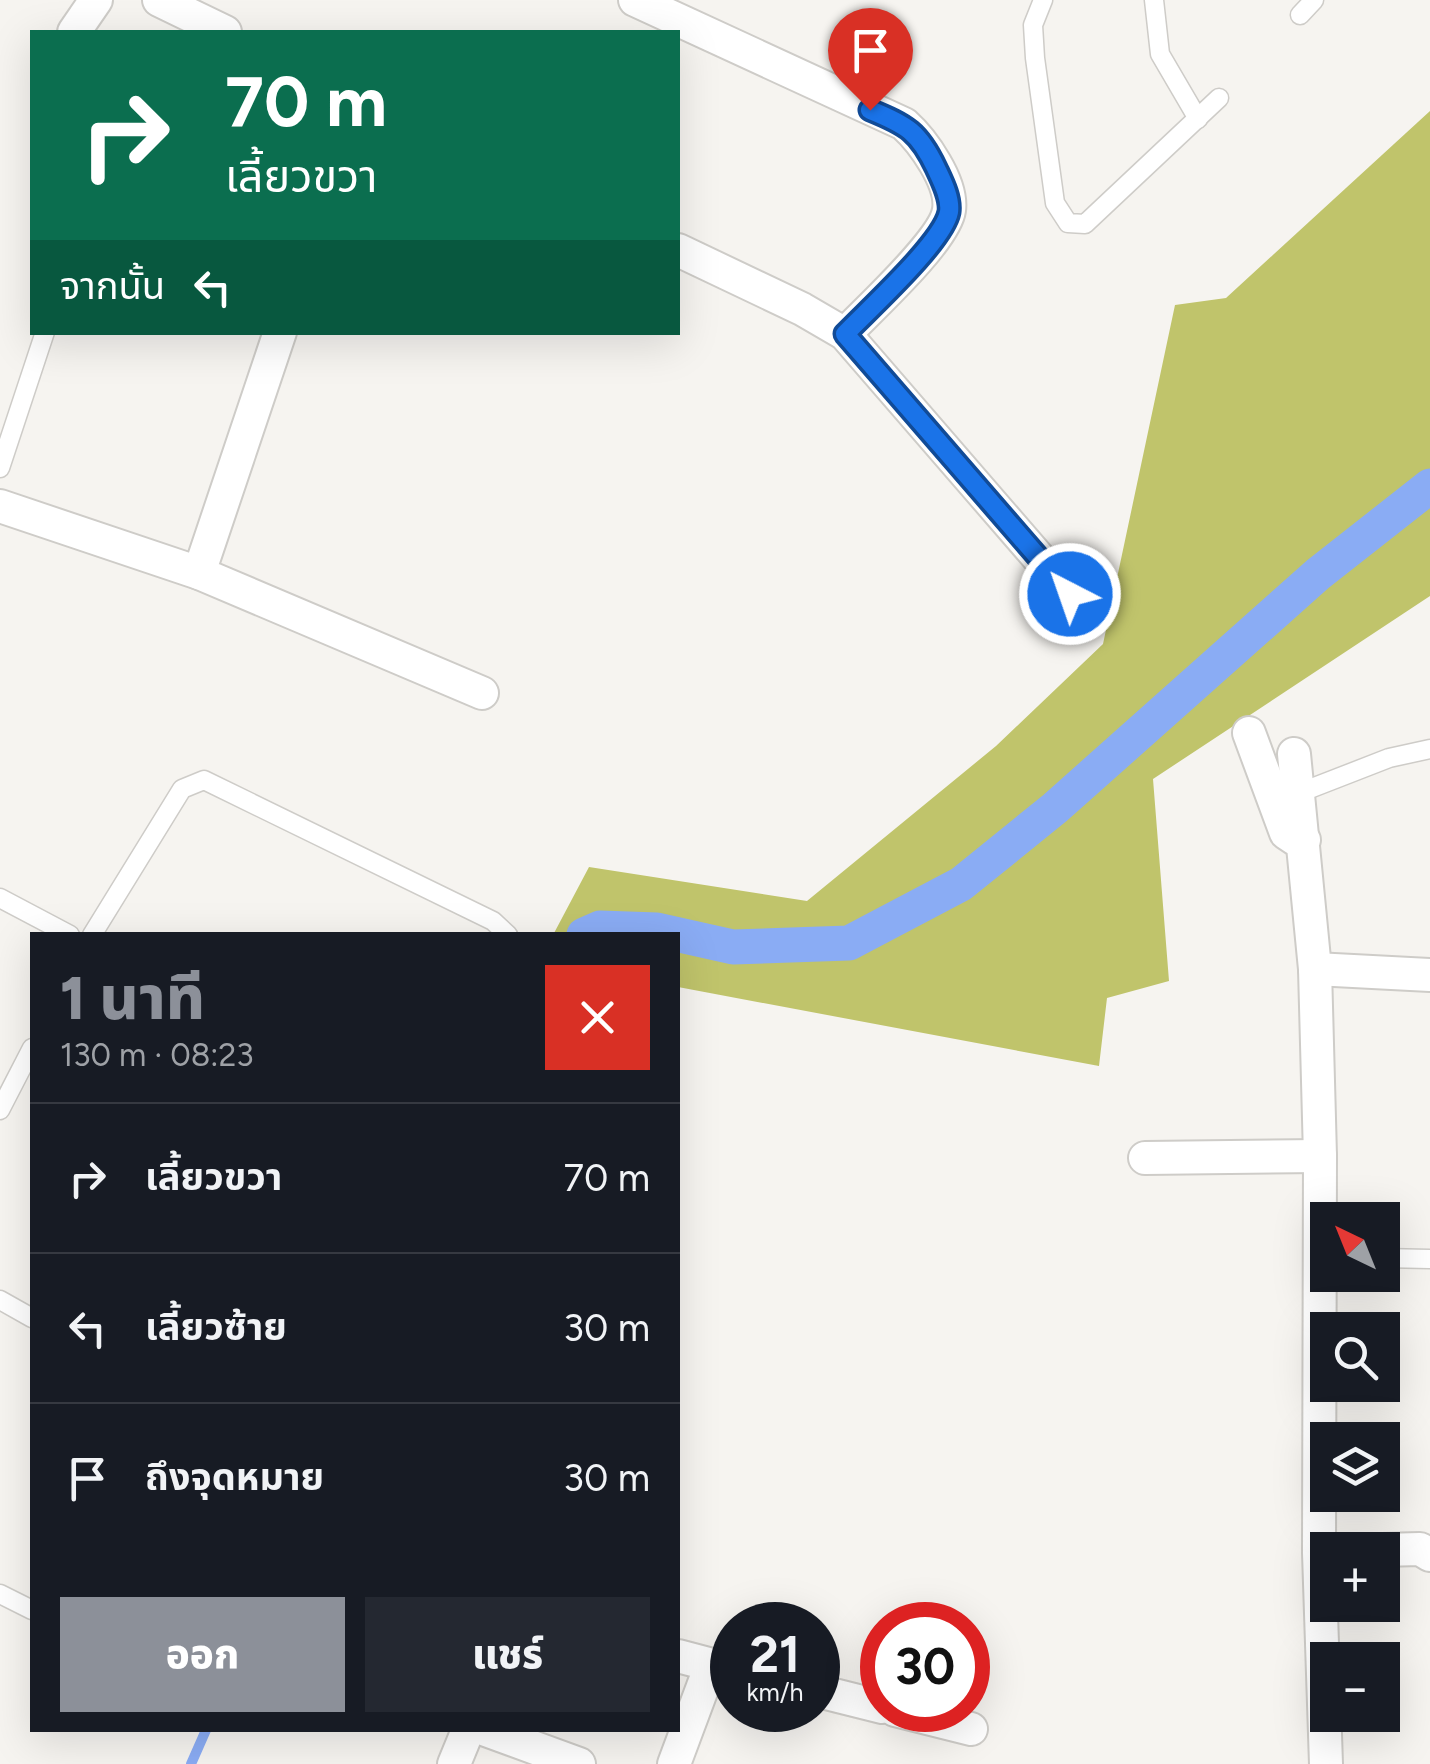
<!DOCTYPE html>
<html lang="th">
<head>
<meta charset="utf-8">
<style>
  body { margin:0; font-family:Figtree,"Noto Sans Thai",sans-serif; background:#242831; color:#f1f3f6; height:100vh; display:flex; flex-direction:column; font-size:38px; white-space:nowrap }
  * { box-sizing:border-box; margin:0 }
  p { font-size:32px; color:#9ea1a6 }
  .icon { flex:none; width:55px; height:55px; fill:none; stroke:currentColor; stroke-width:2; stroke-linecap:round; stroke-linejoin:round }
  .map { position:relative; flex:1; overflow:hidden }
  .sheet { position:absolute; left:30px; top:932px; width:650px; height:800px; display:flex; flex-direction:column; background:#171b24; border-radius:0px; box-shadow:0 10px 40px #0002 }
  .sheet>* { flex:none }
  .banner { position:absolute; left:30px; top:30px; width:650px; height:305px; border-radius:0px; box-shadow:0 10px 40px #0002; background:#0b6e4f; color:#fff; overflow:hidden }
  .needle { width:65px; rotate:317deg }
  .tools { position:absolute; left:1310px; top:1202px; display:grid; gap:20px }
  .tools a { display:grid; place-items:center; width:90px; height:90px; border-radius:0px; background:#171b24; box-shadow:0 10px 40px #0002; font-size:50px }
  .speed { position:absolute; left:710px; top:1602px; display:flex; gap:20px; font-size:50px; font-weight:700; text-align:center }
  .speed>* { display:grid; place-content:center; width:130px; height:130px; border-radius:50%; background:#171b24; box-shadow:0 10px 40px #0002; line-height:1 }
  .speed small { font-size:25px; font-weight:400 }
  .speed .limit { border:15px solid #d22; background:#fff; color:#111 }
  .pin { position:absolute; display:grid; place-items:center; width:85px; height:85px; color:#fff; margin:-102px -42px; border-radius:50% 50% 50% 0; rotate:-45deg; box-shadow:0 0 10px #0007 }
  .pin .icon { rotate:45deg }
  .me { position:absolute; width:110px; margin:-55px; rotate:319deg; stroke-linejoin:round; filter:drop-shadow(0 0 8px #0008) }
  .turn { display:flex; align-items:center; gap:35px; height:210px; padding:0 30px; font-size:45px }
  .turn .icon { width:130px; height:130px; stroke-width:2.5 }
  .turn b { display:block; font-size:70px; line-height:85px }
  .then { display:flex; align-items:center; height:95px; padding:0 30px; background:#0003; gap:20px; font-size:38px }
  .round { display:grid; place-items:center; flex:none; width:105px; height:105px; border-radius:0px; background:#242831 }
  .headline { display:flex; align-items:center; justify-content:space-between; height:170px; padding:0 30px }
  h1 { font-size:60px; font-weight:800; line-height:75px; color:#8c9099 }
  .action { display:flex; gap:20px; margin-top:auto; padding:20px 30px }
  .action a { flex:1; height:115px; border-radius:0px; background:#8c9099; color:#fff; font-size:40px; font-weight:800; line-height:115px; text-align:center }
  .action a+a { background:#242831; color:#f1f3f6 }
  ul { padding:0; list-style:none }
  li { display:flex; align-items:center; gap:30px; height:150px; padding:0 30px; border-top:2px solid #363941 }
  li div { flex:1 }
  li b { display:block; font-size:38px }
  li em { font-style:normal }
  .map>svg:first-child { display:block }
  .forest { fill:#c0c46b }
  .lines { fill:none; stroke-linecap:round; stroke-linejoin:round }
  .stream { stroke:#8aacf4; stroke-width:10 }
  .canal { stroke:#8aacf4; stroke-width:35 }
  .service-casing { stroke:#ceccc8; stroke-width:21 }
  .minor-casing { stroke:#ceccc8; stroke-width:36 }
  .service { stroke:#fff; stroke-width:18 }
  .minor { stroke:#fff; stroke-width:32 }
  .route-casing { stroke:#114b97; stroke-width:25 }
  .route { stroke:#1a73e8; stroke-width:18 }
</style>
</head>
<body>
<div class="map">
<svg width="1430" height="1764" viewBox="0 0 1430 1764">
  <rect width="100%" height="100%" fill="#f6f4f0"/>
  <!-- forest -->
  <path class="forest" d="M1430 111V596L1153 779 1169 981 1107 998 1099 1066 678 987V935H553L589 867 807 901 996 746 1103 644 1175 305 1226 298Z"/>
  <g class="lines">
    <!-- stream -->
    <path class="stream" d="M191 1764 206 1730"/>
    <!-- canal -->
    <path class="canal" d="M584 935 600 928 657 930 733 947 849 943 961 884 1055 808 1318 574 1430 486"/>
    <defs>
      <g id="service">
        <path d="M1043 0 1033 25 1035 58 1055 203 1068 223 1085 224 1219 98"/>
        <path d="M1154 0 1160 54 1198 119"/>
        <path d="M1300 15 1314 0"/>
        <path d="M0 468 45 332"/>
        <path d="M1299 793 1389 758 1430 749"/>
        <path d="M0 898 70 935"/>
        <path d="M92 935 182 789 204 780 493 921 508 935"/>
        <path d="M0 1110 32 1048"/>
        <path d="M1382 1258 1430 1259"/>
        <path d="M0 1300 32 1318"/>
        <path d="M0 1594 32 1610"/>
      </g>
      <g id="minor">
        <path d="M159 0 225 32"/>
        <path d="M635 0 904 124C923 141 953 183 949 210 945 240 869 309 845 334"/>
        <path d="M74 32 96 0"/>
        <path d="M678 250 802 309 845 334 1070 594"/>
        <path d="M280 332 199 573 482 693"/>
        <path d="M0 506 199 573"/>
        <path d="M1249 733 1286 833 1295 839 1304 840"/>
        <path d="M1294 754 1315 969 1320 1156 1319 1553 1326 1764"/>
        <path d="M1315 969 1430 975"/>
        <path d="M1145 1158 1320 1156"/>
        <path d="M1382 1550 1420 1549 1430 1555"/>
        <path d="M678 1656 731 1670"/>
        <path d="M818 1691 882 1707"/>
        <path d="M895 1710 971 1729"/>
        <path d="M486 1730 579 1764"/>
        <path d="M454 1764 468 1730"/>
        <path d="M674 1764 711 1665"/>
      </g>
    </defs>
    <!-- service casing -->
    <use href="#service" class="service-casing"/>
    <!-- minor casing -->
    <use href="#minor" class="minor-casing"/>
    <!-- service -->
    <use href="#service" class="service"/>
    <!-- minor -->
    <use href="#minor" class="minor"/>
  </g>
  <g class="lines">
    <defs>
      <path id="route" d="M870 110C907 125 919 132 936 168 942 181 951 198 949 212 943 242 870 308 845 334L1070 594"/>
    </defs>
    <!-- route casing -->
    <use href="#route" class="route-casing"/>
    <!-- route -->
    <use href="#route" class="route"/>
  </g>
</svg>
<div class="tools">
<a><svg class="needle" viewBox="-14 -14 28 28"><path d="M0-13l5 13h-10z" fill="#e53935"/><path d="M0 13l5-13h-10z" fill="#9ea1a6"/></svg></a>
<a><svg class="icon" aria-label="search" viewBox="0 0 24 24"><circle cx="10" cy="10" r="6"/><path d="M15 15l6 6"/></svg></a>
<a><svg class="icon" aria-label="layers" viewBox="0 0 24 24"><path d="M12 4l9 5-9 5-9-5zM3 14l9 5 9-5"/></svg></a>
<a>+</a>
<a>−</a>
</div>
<div class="speed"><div>21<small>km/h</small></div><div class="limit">30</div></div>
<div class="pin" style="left:870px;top:110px;background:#d93025"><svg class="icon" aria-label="arrive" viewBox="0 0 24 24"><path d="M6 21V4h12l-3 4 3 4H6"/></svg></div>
<svg class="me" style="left:1070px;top:594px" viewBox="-20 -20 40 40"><circle r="17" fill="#1a73e8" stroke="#fff" stroke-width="3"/><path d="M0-11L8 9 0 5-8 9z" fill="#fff"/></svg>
<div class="banner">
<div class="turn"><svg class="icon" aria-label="right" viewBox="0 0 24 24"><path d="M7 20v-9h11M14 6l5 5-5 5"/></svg><div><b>70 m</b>เลี้ยวขวา</div></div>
<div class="then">จากนั้น<svg class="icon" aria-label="left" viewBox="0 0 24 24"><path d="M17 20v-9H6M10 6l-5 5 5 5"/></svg></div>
</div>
<section class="sheet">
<div class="headline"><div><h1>1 นาที</h1><p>130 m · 08:23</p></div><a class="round" style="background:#d93025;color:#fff"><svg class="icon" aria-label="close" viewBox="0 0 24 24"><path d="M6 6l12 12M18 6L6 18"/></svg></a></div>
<ul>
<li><svg class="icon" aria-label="right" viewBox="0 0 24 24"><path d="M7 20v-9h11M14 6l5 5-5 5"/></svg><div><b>เลี้ยวขวา</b></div><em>70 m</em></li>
<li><svg class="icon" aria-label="left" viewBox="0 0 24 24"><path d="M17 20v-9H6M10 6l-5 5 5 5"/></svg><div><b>เลี้ยวซ้าย</b></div><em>30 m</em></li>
<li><svg class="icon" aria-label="arrive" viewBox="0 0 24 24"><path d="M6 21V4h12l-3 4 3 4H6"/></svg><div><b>ถึงจุดหมาย</b></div><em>30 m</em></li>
</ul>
<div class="action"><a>ออก</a><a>แชร์</a></div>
</section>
</div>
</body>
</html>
